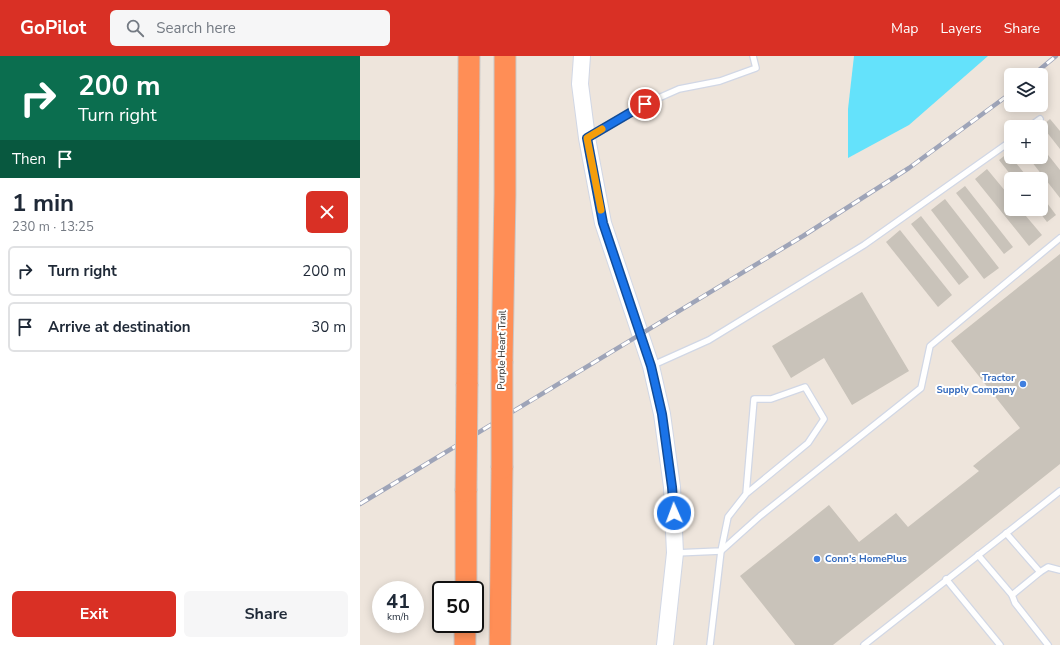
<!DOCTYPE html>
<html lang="en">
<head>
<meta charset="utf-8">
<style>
  body { margin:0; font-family:"Nunito Sans",sans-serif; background:#f6f6f7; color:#1f2937; height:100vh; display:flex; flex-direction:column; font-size:15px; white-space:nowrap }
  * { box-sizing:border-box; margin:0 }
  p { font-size:13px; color:#747a83 }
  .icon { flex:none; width:22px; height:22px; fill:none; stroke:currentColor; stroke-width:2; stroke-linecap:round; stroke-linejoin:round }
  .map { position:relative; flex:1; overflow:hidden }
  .sheet { display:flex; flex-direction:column; background:#fff; width:360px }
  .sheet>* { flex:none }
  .top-card { background:#0b6e4f; color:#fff; overflow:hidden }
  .buttons { position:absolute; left:644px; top:12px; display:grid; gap:8px }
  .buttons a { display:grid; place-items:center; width:44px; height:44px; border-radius:6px; background:#fff; box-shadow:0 2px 10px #0003; font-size:20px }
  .speed { position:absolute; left:12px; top:525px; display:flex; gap:8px; font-size:20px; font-weight:700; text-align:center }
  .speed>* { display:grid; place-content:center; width:52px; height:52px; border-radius:50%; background:#fff; box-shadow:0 2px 10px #0003; line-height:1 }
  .speed small { font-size:10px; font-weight:400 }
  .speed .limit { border:2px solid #111; border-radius:6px; background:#fff; color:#111 }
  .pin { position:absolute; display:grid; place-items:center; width:34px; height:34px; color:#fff; margin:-17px; border:2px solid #fff; border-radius:50%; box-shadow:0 1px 4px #0007 }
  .me { position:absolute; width:44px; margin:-22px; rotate:358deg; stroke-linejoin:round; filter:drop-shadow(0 0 3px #0008) }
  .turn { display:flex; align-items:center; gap:14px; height:84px; padding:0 12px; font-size:18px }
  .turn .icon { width:52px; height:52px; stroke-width:2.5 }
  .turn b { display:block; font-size:28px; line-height:34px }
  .then { display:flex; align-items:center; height:38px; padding:0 12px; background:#0003; gap:8px; font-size:15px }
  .round { display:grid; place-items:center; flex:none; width:42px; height:42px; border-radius:6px; background:#f6f6f7 }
  .headline { display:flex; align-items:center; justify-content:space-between; height:68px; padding:0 12px }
  h1 { font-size:24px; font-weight:700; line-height:30px }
  .action { display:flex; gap:8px; margin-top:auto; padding:8px 12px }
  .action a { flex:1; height:46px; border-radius:6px; background:#d93025; color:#fff; font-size:16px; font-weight:700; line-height:46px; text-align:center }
  .action a+a { background:#f6f6f7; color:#1f2937 }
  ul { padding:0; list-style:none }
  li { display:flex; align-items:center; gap:12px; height:50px; margin:0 8px 6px; padding:0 4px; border:2px solid #e0e1e3; border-radius:6px }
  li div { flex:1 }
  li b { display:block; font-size:15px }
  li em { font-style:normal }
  header { display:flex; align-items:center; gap:24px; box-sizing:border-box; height:56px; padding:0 20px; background:#d93025; color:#fff }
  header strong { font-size:19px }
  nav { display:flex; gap:22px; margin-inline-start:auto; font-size:14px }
  .search { width:280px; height:36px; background:#f6f6f7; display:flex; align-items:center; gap:10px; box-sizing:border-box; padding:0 14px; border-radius:6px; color:#747a83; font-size:15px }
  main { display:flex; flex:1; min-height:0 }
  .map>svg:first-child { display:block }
  .water { fill:#64e2fb }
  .building { fill:#c9c3ba }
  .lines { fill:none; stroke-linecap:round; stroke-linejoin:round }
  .service-casing { stroke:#d1d7e5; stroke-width:8 }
  .secondary-casing { stroke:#d1d7e5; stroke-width:18 }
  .motorway-casing { stroke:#c8c8c8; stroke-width:23 }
  .service { stroke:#fff; stroke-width:5.5 }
  .secondary { stroke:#fff; stroke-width:16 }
  .motorway { stroke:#ff8e56; stroke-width:21 }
  .rail-casing { stroke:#9ea4b8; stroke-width:4.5 }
  .rail { stroke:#fff; stroke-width:3; stroke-dasharray:9; stroke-linecap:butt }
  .motorway-bridge-casing { stroke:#c8c8c8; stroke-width:23; stroke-linecap:butt }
  .motorway-bridge { stroke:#ff8e56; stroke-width:21 }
  .route-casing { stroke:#114b97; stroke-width:10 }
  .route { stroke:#1a73e8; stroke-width:7 }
  .slow { stroke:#f59e0b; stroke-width:7 }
  .shop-dot { fill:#3f7fe0; stroke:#fff; stroke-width:1.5 }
  .labels { text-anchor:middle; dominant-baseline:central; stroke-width:4; stroke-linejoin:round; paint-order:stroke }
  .street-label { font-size:10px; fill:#2b2b2b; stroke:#fff }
  .shop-label { font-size:10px; font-weight:bold; fill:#366cbe; stroke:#fff; text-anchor:end }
</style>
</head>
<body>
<header>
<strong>GoPilot</strong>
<div class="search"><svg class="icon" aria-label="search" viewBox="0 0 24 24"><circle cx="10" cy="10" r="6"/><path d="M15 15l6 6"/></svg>Search here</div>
<nav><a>Map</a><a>Layers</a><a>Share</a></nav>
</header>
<main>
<section class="sheet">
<div class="top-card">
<div class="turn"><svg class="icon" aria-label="right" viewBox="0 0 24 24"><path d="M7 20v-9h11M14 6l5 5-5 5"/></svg><div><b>200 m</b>Turn right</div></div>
<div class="then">Then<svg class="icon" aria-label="arrive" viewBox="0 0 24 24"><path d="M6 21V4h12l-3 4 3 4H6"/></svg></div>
</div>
<div class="headline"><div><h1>1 min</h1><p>230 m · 13:25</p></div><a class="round" style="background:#d93025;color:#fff"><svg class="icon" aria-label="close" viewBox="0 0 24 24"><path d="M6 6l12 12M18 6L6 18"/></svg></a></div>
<ul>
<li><svg class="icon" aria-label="right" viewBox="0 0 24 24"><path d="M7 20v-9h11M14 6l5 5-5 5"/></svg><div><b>Turn right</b></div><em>200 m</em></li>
<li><svg class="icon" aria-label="arrive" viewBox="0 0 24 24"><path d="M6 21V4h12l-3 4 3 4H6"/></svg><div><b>Arrive at destination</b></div><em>30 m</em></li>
</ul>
<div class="action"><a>Exit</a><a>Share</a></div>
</section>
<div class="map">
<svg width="700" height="589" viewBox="0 0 700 589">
  <rect width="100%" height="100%" fill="#eee5dc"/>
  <!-- water -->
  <path class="water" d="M494 0H628L549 69 488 102V53Z"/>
  <!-- building -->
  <g class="building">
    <path d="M690 63 700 75V93L682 70Z"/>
    <path d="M681 90 700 114V142L668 101H681Z"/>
    <path d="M648 97 651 101 669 123H654L639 104Z"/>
    <path d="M627 113 651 142V153H660L682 179 669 190 615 123Z"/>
    <path d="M605 130 653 191 644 198 596 137Z"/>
    <path d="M681 139 696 159 687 166 677 153H681Z"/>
    <path d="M585 143 639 212 624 223 571 154Z"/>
    <path d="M561 160 609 221 599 229 551 168Z"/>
    <path d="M540 174 592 239 578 251 526 186Z"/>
    <path d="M700 198V408L473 589H435L380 520 469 449 499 486 536 457 548 471 619 415 613 410 660 372 591 285Z"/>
    <path d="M502 236 549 315 492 349 464 302 431 322 412 290Z"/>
  </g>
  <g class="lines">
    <defs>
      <g id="service">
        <path d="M669 71 680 63"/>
        <path d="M228 82 285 48 319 33 360 25 396 12 393 0"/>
        <path d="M291 310 349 284 504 189 651 85"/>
        <path d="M646 477 680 516"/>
        <path d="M315 497 361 495 400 460 561 332 570 290 700 182"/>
        <path d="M618 499 652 539"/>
        <path d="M586 523 640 589"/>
        <path d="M350 589 361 495 368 461 386 438 394 343H411L445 331 464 363 448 387 386 438"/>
        <path d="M504 589 700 435"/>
        <path d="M688 589 655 547 652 539 680 516 688 511 700 514"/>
      </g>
      <path id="secondary" d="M222 0 220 28 227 82 243 167 291 310 302 358 312 431 315 497 305 589"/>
      <g id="motorway">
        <path d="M142 305 145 138V0"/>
        <path d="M107 328 109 0"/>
        <path d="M106 534V435"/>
        <path d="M105 589V568"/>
        <path d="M140 589 142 412"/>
      </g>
    </defs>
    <!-- service casing -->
    <use href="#service" class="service-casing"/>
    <!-- secondary casing -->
    <use href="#secondary" class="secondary-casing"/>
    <!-- motorway casing -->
    <use href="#motorway" class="motorway-casing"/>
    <!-- service -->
    <use href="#service" class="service"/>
    <!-- secondary -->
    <use href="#secondary" class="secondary"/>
    <!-- motorway -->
    <use href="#motorway" class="motorway"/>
    <defs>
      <g id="rail">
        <path d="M673 19 696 0"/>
        <path d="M0 448 443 180 549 112 651 37"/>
      </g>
    </defs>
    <!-- rail casing -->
    <use href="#rail" class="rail-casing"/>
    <!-- rail -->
    <use href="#rail" class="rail"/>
    <defs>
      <g id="motorway-bridge">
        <path d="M142 305V412"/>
        <path d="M106 435 107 328"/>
      </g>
    </defs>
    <!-- motorway-bridge casing -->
    <use href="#motorway-bridge" class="motorway-bridge-casing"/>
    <!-- motorway-bridge -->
    <use href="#motorway-bridge" class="motorway-bridge"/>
  </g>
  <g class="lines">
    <defs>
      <path id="route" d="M285 48 227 82 243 167 291 310 302 358 312 431 314 457"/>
    </defs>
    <!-- route casing -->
    <use href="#route" class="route-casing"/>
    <!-- route -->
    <use href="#route" class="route"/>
    <!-- slow -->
    <path class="slow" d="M241 154 227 82 242 73"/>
  </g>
  <!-- markers -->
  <g class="shop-dot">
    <circle cx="663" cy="328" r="4"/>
    <circle cx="457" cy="503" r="4"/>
  </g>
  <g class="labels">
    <!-- street labels -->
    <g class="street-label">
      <text transform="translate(142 294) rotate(-89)">Purple Heart Trail</text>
    </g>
    <!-- shop labels -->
    <g class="shop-label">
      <text x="655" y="322">Tractor<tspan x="655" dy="12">Supply Company</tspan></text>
      <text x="465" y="503" text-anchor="start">Conn's HomePlus</text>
    </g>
  </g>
</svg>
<div class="buttons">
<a><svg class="icon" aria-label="layers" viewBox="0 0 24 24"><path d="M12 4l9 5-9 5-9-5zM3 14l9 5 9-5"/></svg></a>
<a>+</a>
<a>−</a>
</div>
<div class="speed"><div>41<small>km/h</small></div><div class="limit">50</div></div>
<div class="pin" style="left:285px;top:48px;background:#d93025"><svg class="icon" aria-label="arrive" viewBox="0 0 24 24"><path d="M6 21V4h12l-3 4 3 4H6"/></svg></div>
<svg class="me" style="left:314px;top:457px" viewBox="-20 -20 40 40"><circle r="17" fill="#1a73e8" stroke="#fff" stroke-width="3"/><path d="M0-11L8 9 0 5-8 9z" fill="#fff"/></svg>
</div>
</main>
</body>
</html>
